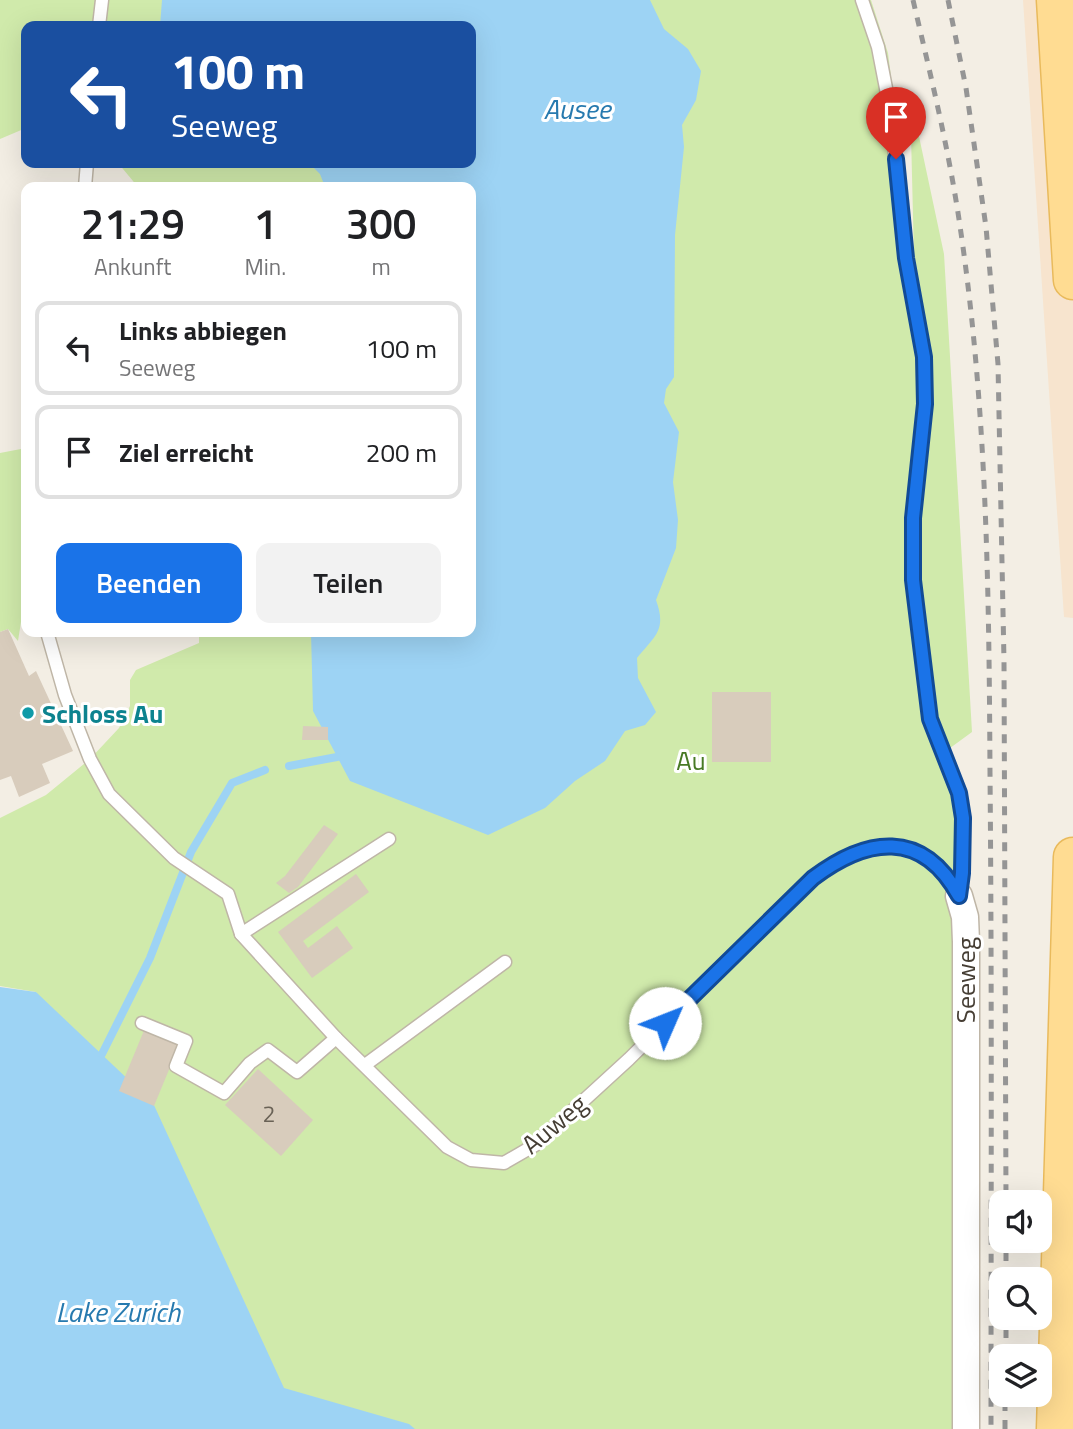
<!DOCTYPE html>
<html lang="de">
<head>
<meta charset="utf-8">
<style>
  body { margin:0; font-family:"Titillium Web",sans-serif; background:#f2f2f2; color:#202124; height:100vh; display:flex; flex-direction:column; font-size:26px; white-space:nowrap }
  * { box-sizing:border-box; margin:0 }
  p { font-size:23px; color:#757577 }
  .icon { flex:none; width:38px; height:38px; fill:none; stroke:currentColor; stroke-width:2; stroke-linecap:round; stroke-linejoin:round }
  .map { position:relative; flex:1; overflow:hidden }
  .side { position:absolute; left:21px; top:182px; width:455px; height:455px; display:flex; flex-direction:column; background:#fff; border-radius:14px; box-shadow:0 7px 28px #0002 }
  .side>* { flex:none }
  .banner { position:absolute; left:21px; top:21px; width:455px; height:147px; border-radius:14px; box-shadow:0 7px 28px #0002; background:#1a4fa0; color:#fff; overflow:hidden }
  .fabs { position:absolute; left:989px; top:1190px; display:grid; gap:14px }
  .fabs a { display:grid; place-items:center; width:63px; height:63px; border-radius:14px; background:#fff; box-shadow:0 7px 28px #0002; font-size:35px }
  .pin { position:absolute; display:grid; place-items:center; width:60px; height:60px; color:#fff; margin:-72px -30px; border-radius:50% 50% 50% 0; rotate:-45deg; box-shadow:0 0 7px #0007 }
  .pin .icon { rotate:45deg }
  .me { position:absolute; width:77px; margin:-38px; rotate:46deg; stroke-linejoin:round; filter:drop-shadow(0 0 5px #0008) }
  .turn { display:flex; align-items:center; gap:24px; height:147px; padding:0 35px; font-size:32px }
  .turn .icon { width:91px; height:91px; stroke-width:2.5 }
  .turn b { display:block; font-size:49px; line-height:60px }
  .eta { display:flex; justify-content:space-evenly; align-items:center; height:119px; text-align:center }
  .eta b { font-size:42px; font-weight:600; line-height:49px }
  .button { display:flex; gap:14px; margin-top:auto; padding:14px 35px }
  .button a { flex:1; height:80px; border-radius:14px; background:#1a73e8; color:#fff; font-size:28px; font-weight:600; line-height:80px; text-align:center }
  .button a+a { background:#f2f2f2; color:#202124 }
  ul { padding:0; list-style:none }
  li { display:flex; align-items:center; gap:21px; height:94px; margin:0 14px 10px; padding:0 21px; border:4px solid #e0e0e0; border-radius:14px }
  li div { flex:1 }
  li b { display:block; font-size:26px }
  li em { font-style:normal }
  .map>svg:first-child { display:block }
  .commercial { fill:#f7e4ce }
  .green { fill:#d0eaab }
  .water { fill:#9dd3f4 }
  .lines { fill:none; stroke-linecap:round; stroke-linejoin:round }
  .stream { stroke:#9dd3f4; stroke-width:8 }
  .building { fill:#d8ccbc }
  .lane-casing { stroke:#bfb6a7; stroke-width:15 }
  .street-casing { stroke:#bfb6a7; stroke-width:29 }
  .primary-casing { stroke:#e9ba5c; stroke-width:41 }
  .lane { stroke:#fff; stroke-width:12 }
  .street { stroke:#fff; stroke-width:26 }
  .primary { stroke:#ffdc92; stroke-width:38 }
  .rail { stroke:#959595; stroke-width:5; stroke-dasharray:9 9; stroke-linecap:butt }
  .route-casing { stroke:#114b97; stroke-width:18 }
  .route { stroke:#1a73e8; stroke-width:12 }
  .culture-dot { fill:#0f9aa8; stroke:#fff; stroke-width:2.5 }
  .labels { text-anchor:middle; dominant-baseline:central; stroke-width:6; stroke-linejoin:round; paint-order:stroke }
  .number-label { font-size:23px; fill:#6a6256 }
  .culture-label { font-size:26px; font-weight:bold; fill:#0d838f; stroke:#fff; text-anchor:start }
  .park-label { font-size:26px; fill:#487a25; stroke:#fff }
  .street-label { font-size:26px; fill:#463e34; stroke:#fff }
  .water-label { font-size:28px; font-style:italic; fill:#277aaf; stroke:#fff }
</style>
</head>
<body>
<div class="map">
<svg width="1073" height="1429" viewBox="0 0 1073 1429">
  <rect width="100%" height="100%" fill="#f3eee4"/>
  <!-- commercial -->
  <path class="commercial" d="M1023 0H1073V618L1064 617Z"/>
  <!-- green -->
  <g class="green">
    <path d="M0 0H871L888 53 914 257 910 94 944 254 972 732 946 751 959 794 966 1429H214L36 992 0 986V818L46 795 90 759 119 728 130 706V680L136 670 199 643V632H471V187H138L118 163H471V26H26V128L0 139Z"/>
    <path d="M26 448V590L18 641 8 629 0 632V453Z"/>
  </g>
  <!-- water -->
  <g class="water">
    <path d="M162 0H650L664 29 688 49 701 71 696 100 682 125 684 147 675 235 674 377 666 389 664 403 679 432 673 482 678 520 676 548 656 600C667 630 655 636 637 658L638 678 656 712 645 725 625 731 605 761 575 781 545 808 488 835 350 781 313 711 311 632H471V187H325L320 174 309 163H471V26H160Z"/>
    <path d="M0 987 36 992 153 1103 284 1388 409 1424 415 1429H0Z"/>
  </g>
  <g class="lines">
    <!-- stream -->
    <g class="stream">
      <path d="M289 766 337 757"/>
      <path d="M102 1054 150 958 191 852 232 783 265 770"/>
    </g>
  </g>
  <!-- building -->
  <g class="building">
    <path d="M8 629 29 676 36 671 73 751 42 764 50 783 19 797 11 776 0 780V632Z"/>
    <rect x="712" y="692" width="59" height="70"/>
    <path d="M303 726 328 727V740H302Z"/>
    <path d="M324 825 338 834 298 887 289 893 276 883 285 876Z"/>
    <path d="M356 874 369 892 303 941 308 948 337 926 353 948 312 978 278 932Z"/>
    <path d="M145 1028 180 1043 154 1106 119 1091Z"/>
    <path d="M258 1069 313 1120 281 1156 225 1105Z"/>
  </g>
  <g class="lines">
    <defs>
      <g id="lane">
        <path d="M862 0 878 47 890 109 906 258 924 357 925 404 913 518V580L930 719 959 794 963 818 962 873 959 895"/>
        <path d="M99 26 102 0"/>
        <path d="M85 187 87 163"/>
        <path d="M47 632 65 695 90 759 109 794 174 858 228 894 241 934 336 1038 447 1147 471 1160 504 1163 535 1145 629 1059 813 878C866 838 922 829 959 896"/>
        <path d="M241 934 389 839"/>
        <path d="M142 1023 186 1041 176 1066 224 1093 250 1063 268 1050 297 1072 336 1038"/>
        <path d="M365 1065 505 962"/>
      </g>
      <path id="street" d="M959 896 965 917 966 942V1429"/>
      <g id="primary">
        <path d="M1056 0 1073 280"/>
        <path d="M1056 1429 1073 857"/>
      </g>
    </defs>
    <!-- lane casing -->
    <use href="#lane" class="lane-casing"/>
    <!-- street casing -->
    <use href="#street" class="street-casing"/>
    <!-- primary casing -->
    <use href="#primary" class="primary-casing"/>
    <!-- lane -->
    <use href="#lane" class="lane"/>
    <!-- street -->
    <use href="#street" class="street"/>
    <!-- primary -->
    <use href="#primary" class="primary"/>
    <!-- rail -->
    <g class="rail">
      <path d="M913 0C931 77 950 154 961 233 987 412 989 593 990 773 992 991 991 1210 991 1429"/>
      <path d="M948 0 966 88 986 227 998 364 1004 661 1006 1202"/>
      <path d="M1006 1279V1241"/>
      <path d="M1006 1356V1318"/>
      <path d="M1005 1429V1395"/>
    </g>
  </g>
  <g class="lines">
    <defs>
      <path id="route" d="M665 1023 813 878C866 838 922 828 959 896L962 873 963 818 959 793 930 719 913 580V518L925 404 924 357 906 258 896 159"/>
    </defs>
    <!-- route casing -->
    <use href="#route" class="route-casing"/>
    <!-- route -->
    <use href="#route" class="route"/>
  </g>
  <!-- markers -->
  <circle class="culture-dot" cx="28" cy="713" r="7"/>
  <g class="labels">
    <!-- number labels -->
    <g class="number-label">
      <text x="269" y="1113">2</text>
    </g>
    <!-- culture labels -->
    <g class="culture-label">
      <text x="42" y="713">Schloss Au</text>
    </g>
    <!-- park labels -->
    <g class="park-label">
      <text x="691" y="760">Au</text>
    </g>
    <!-- street labels -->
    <g class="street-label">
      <text transform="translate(965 980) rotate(-90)">Seeweg</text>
      <text transform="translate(554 1124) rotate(-40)">Auweg</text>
    </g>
    <!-- water labels -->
    <g class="water-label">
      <text x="577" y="108">Ausee</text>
      <text x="118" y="1311">Lake Zurich</text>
    </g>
  </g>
</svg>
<div class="fabs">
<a><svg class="icon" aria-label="sound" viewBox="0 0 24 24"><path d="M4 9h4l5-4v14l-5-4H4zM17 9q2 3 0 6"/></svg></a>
<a><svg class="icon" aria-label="search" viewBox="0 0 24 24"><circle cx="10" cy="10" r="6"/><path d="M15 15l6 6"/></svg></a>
<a><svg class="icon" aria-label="layers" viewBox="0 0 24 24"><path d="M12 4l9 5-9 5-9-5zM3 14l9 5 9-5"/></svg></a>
</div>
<div class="pin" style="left:896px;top:159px;background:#d93025"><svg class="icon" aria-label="arrive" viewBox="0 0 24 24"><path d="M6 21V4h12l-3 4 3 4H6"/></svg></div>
<svg class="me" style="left:665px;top:1023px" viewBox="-20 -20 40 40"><circle r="19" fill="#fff"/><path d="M0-13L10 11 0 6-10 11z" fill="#1a73e8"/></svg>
<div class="banner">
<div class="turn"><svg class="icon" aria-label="left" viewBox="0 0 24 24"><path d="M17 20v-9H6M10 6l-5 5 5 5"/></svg><div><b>100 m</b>Seeweg</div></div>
</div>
<section class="side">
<div class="eta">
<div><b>21:29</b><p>Ankunft</p></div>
<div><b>1</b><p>Min.</p></div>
<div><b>300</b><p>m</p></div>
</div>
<ul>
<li><svg class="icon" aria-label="left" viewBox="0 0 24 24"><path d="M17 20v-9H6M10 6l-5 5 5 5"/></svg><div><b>Links abbiegen</b><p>Seeweg</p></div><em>100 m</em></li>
<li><svg class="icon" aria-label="arrive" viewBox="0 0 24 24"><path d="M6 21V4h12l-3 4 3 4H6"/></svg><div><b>Ziel erreicht</b></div><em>200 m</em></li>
</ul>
<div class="button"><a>Beenden</a><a>Teilen</a></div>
</section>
</div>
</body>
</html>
